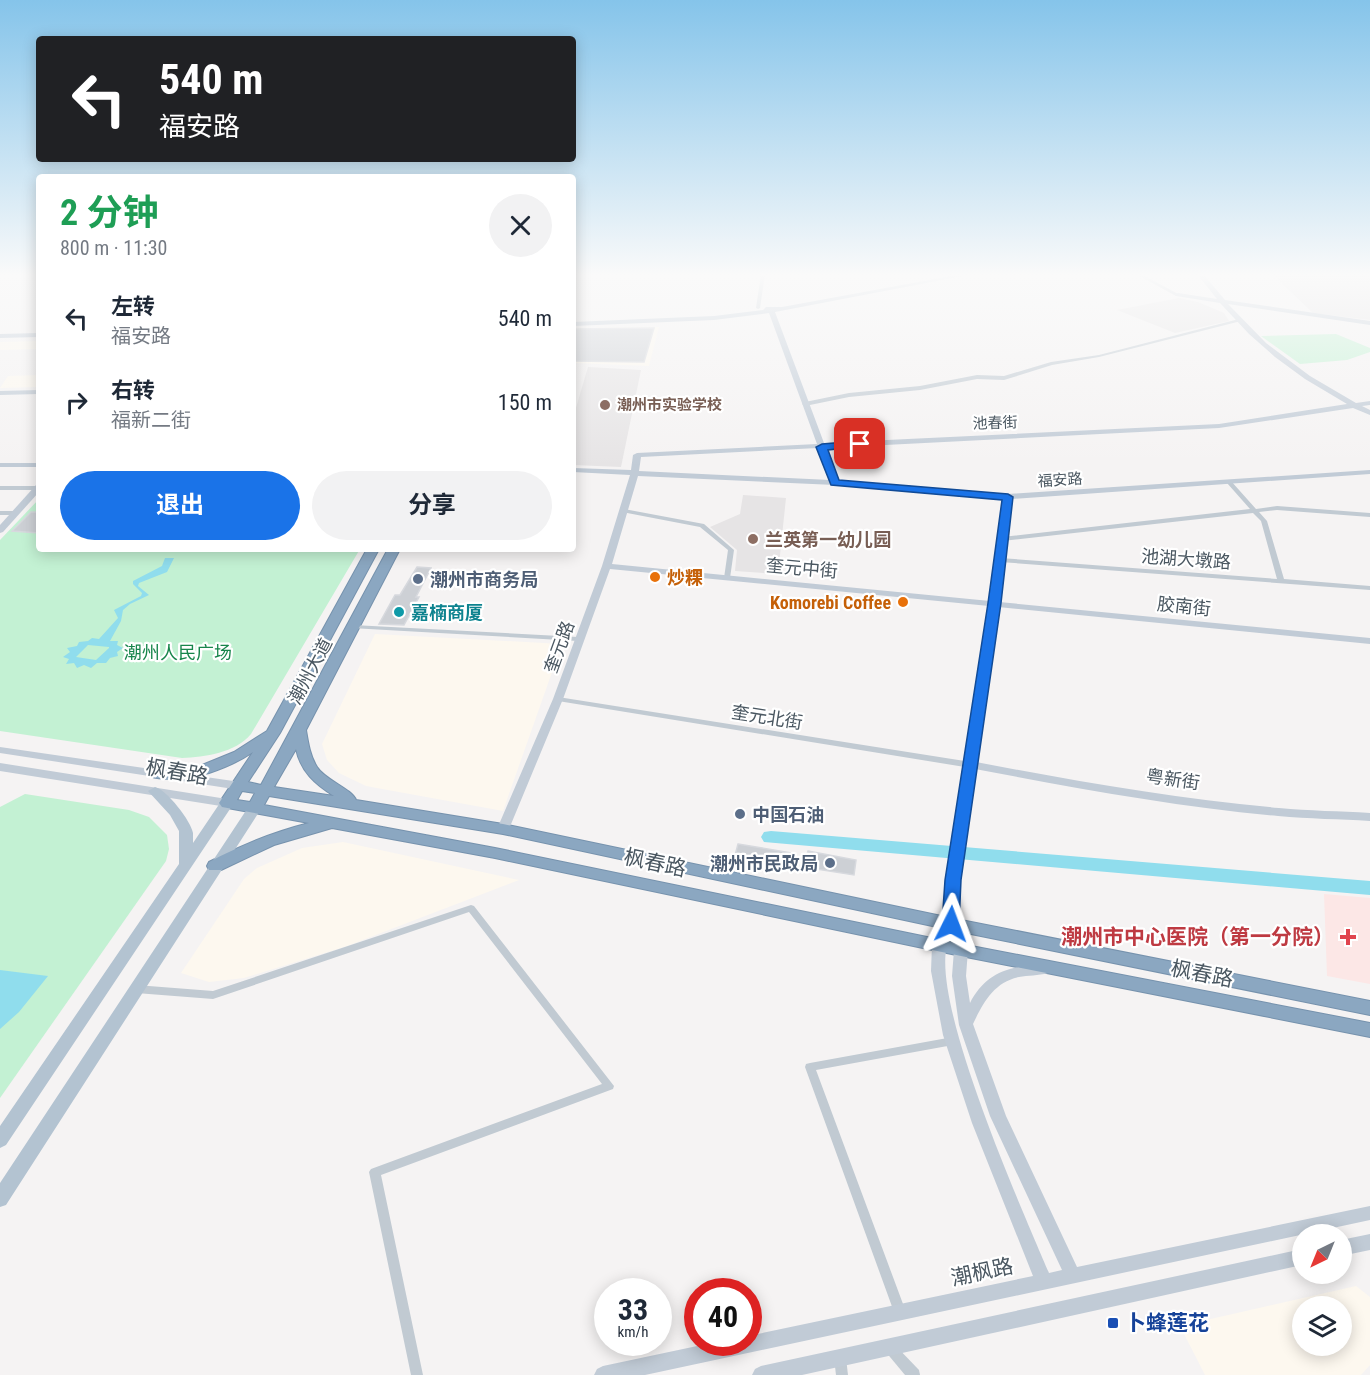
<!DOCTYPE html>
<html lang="zh">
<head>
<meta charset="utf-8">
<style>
  body { margin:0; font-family:"Roboto Condensed","Noto Sans SC",sans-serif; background:#f2f2f3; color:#1f2937; height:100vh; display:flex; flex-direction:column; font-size:22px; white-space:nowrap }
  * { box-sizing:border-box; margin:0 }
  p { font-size:20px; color:#747a83 }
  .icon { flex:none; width:33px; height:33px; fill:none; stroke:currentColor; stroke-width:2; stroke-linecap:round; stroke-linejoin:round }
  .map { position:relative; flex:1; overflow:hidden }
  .sheet { position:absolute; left:36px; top:174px; width:540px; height:378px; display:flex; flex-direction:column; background:#fff; border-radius:6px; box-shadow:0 3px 15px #0003 }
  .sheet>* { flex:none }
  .hud { position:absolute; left:36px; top:36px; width:540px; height:126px; border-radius:6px; box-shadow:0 3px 15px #0003; background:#202124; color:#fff; overflow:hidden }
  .needle { width:39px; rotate:223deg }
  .controls { position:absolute; left:1292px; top:1224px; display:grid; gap:12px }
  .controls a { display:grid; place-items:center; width:60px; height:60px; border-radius:50%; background:#fff; box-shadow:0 3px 15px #0003; font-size:30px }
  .speed { position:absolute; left:594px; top:1278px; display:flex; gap:12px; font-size:30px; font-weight:700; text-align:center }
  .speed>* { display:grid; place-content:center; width:78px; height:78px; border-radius:50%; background:#fff; box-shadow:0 3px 15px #0003; line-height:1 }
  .speed small { font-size:15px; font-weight:400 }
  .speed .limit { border:9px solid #d22; background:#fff; color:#111 }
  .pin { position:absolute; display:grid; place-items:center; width:51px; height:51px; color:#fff; margin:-26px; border-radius:12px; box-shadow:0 3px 9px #0006 }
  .me { position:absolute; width:66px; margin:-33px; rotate:3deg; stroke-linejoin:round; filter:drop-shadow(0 0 4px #0008) }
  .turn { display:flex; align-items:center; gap:21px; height:126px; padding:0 24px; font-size:27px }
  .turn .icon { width:78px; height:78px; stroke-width:2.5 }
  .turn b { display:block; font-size:42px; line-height:51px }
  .round { display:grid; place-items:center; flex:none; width:63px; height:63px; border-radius:32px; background:#f2f2f3 }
  .overview { display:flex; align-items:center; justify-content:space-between; height:102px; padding:0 24px }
  h1 { font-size:36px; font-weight:700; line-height:45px; color:#1e9e55 }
  .cta { display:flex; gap:12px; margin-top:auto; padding:12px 24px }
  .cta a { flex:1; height:69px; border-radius:36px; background:#1a73e8; color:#fff; font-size:24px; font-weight:700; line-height:69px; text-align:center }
  .cta a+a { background:#f2f2f3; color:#1f2937 }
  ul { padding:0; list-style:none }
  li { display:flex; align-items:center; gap:18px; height:84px; padding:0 24px }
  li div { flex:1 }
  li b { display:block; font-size:22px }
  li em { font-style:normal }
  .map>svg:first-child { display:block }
  .commercial { fill:#fdf8ef; fill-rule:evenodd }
  .education { fill:#e6e4e5 }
  .medical { fill:#fce7e6 }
  .green { fill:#c3f1d3 }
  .water { fill:#90dded; fill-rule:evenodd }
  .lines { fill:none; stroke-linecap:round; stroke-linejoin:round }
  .river { fill:#90dded; fill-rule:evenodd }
  .building { fill:#cdd0d5; stroke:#d7d9de; stroke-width:1.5 }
  .highway-casing { stroke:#7692ad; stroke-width:2 }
  .street { fill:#c1cad2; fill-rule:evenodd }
  .secondary { fill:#c1cbd6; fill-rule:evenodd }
  .primary { fill:#b3c3d1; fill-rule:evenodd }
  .highway { fill:#8ba7c1; fill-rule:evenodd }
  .route { fill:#1a73e8; stroke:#114b97; stroke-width:1.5 }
  .education-dot { fill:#8d6e63; stroke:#fff; stroke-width:2 }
  .food-dot { fill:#e8710a; stroke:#fff; stroke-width:2 }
  .service-dot { fill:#5c6f8a; stroke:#fff; stroke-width:2 }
  .culture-dot { fill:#0f9aa8; stroke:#fff; stroke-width:2 }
  .health-dot { fill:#e0444e; stroke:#fff; stroke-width:2 }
  .transit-dot { fill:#1a4fb4; stroke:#fff; stroke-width:2 }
  .labels { text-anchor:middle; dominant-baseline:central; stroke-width:4.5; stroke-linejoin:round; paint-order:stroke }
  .far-education-label { font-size:15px; font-weight:bold; fill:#785e54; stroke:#fff; text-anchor:start }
  .far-street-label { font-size:15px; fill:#4a5761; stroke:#fff }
  .education-label { font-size:18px; font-weight:bold; fill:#785e54; stroke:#fff; text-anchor:start }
  .street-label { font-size:18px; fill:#4a5761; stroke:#fff }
  .food-label { font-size:18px; font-weight:bold; fill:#c56008; stroke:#fff; text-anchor:start }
  .service-label { font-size:18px; font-weight:bold; fill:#4e5e75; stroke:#fff; text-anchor:start }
  .culture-label { font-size:18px; font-weight:bold; fill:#0d838f; stroke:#fff; text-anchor:start }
  .park-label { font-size:18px; fill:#17854b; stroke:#fff }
  .near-street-label { font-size:21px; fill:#4a5761; stroke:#fff }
  .near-health-label { font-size:21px; font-weight:bold; fill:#be3a42; stroke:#fff; text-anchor:end }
  .near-transit-label { font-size:21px; font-weight:bold; fill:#164399; stroke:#fff; text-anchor:start }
</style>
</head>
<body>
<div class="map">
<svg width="1370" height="1375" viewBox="0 0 1370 1375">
  <rect width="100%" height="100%" fill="#f5f3f3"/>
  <!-- commercial -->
  <g class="commercial">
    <path d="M659 327 649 366 573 363V328Z"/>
    <path d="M39 341V349L0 350V342Z"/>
    <path d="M39 375V387L0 388 8 376Z"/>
    <path d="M375 634 562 644 503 811 366 786 339 773 327 760 322 744Z"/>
    <path d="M343 842 519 880 347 946 244 978 209 982 181 973 244 879 257 868 302 848Z"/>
    <path d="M1356 1286 1370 1297V1365L1361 1375H1205L1180 1326ZM1341 1306V1346H1302V1306Z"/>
  </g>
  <!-- education -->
  <g class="education">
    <path d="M1272 274H1370V320L1313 313Z"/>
    <path d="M1179 298 1198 302 1224 313 1229 321 1175 333 1117 310Z"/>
    <path d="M588 367 641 370 621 467 573 465V418Z"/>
    <path d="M743 495 786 498 778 574 735 571 737 550 710 527 740 514Z"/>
  </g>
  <!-- medical -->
  <path class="medical" d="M1324 894 1370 898V984L1327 976Z"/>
  <!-- green -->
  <g class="green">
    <path d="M1336 334 1370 348V352L1347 360 1300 364 1261 336Z"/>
    <path d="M39 499V549H360L251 734C235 753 205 757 182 758L0 731V540Z"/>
    <path d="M25 794 129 810 149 817 167 835 169 849 166 861 0 1098V807Z"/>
  </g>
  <!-- water -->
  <g class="water">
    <path d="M165 558H174L167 572 139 583 138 586 149 595 130 604 123 610 121 621 110 641H118L117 645 123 648 117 652 118 656 110 658 106 663H97L91 668 84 665 77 668 74 663 66 664 69 659 63 657 70 652 67 648 77 646 79 642 88 641 92 638 99 639 118 618 114 610 141 596 142 593 133 584V581L162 566ZM88 645 109 647V648L96 660 76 657Z"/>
    <path d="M0 970 48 976 19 1012 0 1029Z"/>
  </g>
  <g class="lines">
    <!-- river -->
    <path class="river" d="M771 831 1370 881V895L764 842 761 837 764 832Z"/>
  </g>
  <!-- building -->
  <g class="building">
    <path d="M654 328 644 362 573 361V329Z"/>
    <path d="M31 512H39V533L12 531Z"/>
    <path d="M417 567 431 568 416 597H419L404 625 379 624 395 595H400Z"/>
    <path d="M738 844 792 853 789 868 734 859Z"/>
    <path d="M808 851 856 860 854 875 803 867Z"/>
  </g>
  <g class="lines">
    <defs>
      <path id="highway" d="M367 549H379L280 733 248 782 261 785 388 549H400L306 730C308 742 310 756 317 767 325 780 352 789 356 800L503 824 951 918 1370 1001V1015L951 930 503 834 269 796 264 805 495 848 961 944 1370 1023V1037L961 956 495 858 332 828 274 845 221 870H209L207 866 209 862C241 845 274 832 309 823L222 807 219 803 253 752C240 761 224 768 209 773 198 776 155 783 149 775L156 770 202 765 234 752 267 731ZM296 749C301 772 315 784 334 796L274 787ZM242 791 255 793 250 802 237 800Z"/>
    </defs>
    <!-- highway casing -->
    <use href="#highway" class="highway-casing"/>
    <!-- street -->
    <g class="street">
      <path d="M761 274H765L760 308 758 309 756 308Z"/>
      <path d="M1136 274H1141L1180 295 1176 296Z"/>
      <path d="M1239 319H1241V321L1099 357 1052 365 1004 380 977 379 920 390 849 397 805 406 802 404 805 402 849 393 920 386 977 375 1004 376 1051 362 1099 355Z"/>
      <path d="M1229 480 1231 481 1256 509 1277 506 1370 513V517L1277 510 1259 512 1267 521 1284 579 1370 586V590L1000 562 997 560 1000 558 1277 579 1261 521 1253 513 1002 541 999 539 1002 537 1250 509 1227 483 1226 482Z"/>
      <path d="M0 486H38L39 490H0Z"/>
      <path d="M624 509 704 524 734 550 730 578 727 580 724 578 728 550 700 527 622 512V510Z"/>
      <path d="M0 511H15L18 513 15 515H0Z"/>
      <path d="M353 625 578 637 582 639 578 641 351 628 349 627Z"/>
      <path d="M555 697H558L971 762 975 765 971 768 558 701H555L554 699Z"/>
      <path d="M471 905 474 906 614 1086 613 1089 381 1175 423 1375H411L369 1172 371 1169 602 1084 469 912 213 999 136 993 133 992 131 989 133 986 136 985 213 991Z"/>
      <path d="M953 1037 957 1038 958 1041 957 1044 953 1045 816 1070 906 1312 904 1316 900 1318 896 1316 894 1312 805 1067 806 1064 810 1063Z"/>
      <path d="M889 1341 893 1343 919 1370 920 1375H905L885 1351 883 1347 885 1343Z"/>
      <path d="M840 1352 844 1354 846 1358 848 1375H836L834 1358 836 1354Z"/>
    </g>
    <!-- secondary -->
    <g class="secondary">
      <path d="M962 274H973L775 312 824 443 1219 424 1347 404 1305 379 1275 357 1249 334 1220 303 1176 296 1175 295 1178 293 1217 299 1197 274H1203L1225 300 1370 321V325L1228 304 1266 343 1310 376 1356 403 1370 401V405L1362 406 1370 410V415L1353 408 1219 428 826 448 838 481 1008 494 1370 470V474L1012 499 999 602 1370 638V644L998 607 976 762C1076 781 1177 799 1279 808 1309 811 1340 811 1370 813V821C1340 819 1309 819 1278 816 1177 807 1076 788 975 769L959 880 958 924 968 950 966 976 970 1003C982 980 998 970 1024 966 1031 964 1040 963 1048 965L1050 969 1048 973C1038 976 1028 975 1019 977 994 982 983 1003 973 1024L1006 1116 1077 1267 1370 1206V1220L645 1375H594L597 1369 603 1366 716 1342H748V1336L1033 1276 972 1123 943 1035 931 971 932 945 944 924 947 880 989 606 610 569 563 699 509 829 507 832H499L497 829 553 699 602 566 630 475 573 472V468L631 470 633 455 637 453 817 444 769 313 714 320 573 326V322L714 316 763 310 766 307H782ZM818 448 830 480 639 471 641 457ZM638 476 835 485 1003 499 990 601 612 564ZM950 938 954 950 952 976 959 1025 990 1116 1062 1270 1049 1273C1025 1216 922 987 950 938Z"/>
      <path d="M39 333V337L0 338V334Z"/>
      <path d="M39 390V394L0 395V391Z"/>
      <rect x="0" y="463" width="39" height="4"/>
      <path d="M39 484V492L3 532 0 533V525L36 485Z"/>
      <path d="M0 747 240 782 246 786 240 790 0 753Z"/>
      <path d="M0 763 227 799 231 800 233 803 231 806 227 807 0 771Z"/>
      <path d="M1370 1234V1250L1341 1256V1240Z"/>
      <path d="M1302 1249V1265L802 1375H752L755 1369 761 1366Z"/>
    </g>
    <!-- primary -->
    <g class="primary">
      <path d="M155 787C167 790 191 821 193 833 193 837 193 840 193 843L222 800H232L234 803 6 1145 0 1148V1126L179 864V831L170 815 148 791Z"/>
      <path d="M254 805 259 806 261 809 259 812 6 1205 0 1207V1183L249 806Z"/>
    </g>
    <!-- highway -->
    <use href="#highway" class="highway"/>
  </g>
  <!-- sky -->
  <linearGradient id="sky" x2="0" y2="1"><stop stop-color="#85c4ea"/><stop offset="0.59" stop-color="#fafafa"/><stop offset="1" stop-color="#fafafa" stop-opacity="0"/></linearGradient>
  <rect width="1370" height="466" fill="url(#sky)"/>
  <!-- route -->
  <path class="route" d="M860 441 864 442V446L828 450 839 480 1008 494 1013 497 1001 603 961 880 959 924 957 928 951 930 945 928 942 924 945 880 988 603 1002 500 831 485 816 447 822 444Z"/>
  <!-- markers -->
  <g class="education-dot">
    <circle cx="605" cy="405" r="6"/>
    <circle cx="753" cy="539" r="6"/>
  </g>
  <g class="food-dot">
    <circle cx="655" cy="577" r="6"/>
    <circle cx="903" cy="602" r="6"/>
  </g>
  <g class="service-dot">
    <circle cx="418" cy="579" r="6"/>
    <circle cx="740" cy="814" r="6"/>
    <circle cx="830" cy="863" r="6"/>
  </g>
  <circle class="culture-dot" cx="399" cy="612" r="6"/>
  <path class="health-dot" d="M1345 928h6v6h6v6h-6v6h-6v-6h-6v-6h6z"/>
  <rect class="transit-dot" x="1107" y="1317" width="12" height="12" rx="3"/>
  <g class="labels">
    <!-- far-education labels -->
    <g class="far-education-label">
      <text x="617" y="405">潮州市实验学校</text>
    </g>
    <!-- far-street labels -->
    <g class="far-street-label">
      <text transform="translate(995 423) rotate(-2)">池春街</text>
      <text transform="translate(1060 480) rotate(-4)">福安路</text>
    </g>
    <!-- education labels -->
    <g class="education-label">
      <text x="765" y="539">兰英第一幼儿园</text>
    </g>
    <!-- street labels -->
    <g class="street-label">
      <text transform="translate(1186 559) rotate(4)">池湖大墩路</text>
      <text transform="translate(802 568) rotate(5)">奎元中街</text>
      <text transform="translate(1184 606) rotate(6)">胶南街</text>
      <text transform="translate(559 647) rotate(-70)">奎元路</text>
      <text transform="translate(310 671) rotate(-62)">潮州大道</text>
      <text transform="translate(767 717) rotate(9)">奎元北街</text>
      <text transform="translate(1173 779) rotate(8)">粤新街</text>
    </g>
    <!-- food labels -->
    <g class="food-label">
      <text x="667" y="577">炒粿</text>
      <text x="891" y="602" text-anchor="end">Komorebi Coffee</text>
    </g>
    <!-- service labels -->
    <g class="service-label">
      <text x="430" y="579">潮州市商务局</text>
      <text x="752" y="814">中国石油</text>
      <text x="818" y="863" text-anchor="end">潮州市民政局</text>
    </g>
    <!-- culture labels -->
    <g class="culture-label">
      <text x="411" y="612">嘉楠商厦</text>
    </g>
    <!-- park labels -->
    <g class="park-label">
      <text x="178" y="652">潮州人民广场</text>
    </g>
    <!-- near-street labels -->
    <g class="near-street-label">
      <text transform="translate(177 772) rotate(10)">枫春路</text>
      <text transform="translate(655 863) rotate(12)">枫春路</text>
      <text transform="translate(1202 974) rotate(11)">枫春路</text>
      <text transform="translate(982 1272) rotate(-12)">潮枫路</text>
    </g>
    <!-- near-health labels -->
    <g class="near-health-label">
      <text x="1334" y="937">潮州市中心医院（第一分院）</text>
    </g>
    <!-- near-transit labels -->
    <g class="near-transit-label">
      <text x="1125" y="1323">卜蜂莲花</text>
    </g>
  </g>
</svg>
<div class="controls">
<a><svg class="needle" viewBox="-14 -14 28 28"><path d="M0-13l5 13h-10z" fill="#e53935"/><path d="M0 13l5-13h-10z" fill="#747a83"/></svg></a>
<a><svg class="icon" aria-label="layers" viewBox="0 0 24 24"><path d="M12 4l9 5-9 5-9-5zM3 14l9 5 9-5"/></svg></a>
</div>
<div class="speed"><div>33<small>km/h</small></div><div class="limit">40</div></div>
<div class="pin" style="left:860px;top:444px;background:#d93025"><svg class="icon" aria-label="arrive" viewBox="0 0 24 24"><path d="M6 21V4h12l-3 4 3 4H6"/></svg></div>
<svg class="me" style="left:951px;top:924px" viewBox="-20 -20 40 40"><path d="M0-17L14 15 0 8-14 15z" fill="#1a73e8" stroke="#fff" stroke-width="4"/></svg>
<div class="hud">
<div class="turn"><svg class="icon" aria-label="left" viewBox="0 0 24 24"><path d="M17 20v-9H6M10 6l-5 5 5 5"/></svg><div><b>540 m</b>福安路</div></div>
</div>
<section class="sheet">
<div class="overview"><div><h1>2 分钟</h1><p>800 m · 11:30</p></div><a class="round"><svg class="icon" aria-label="close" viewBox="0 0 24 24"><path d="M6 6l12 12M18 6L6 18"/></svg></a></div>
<ul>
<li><svg class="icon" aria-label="left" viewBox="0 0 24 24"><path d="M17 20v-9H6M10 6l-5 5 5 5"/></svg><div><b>左转</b><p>福安路</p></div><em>540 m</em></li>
<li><svg class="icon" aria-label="right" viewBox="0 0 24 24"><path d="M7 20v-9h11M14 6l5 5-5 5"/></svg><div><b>右转</b><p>福新二街</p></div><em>150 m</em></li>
</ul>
<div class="cta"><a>退出</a><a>分享</a></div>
</section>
</div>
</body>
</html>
